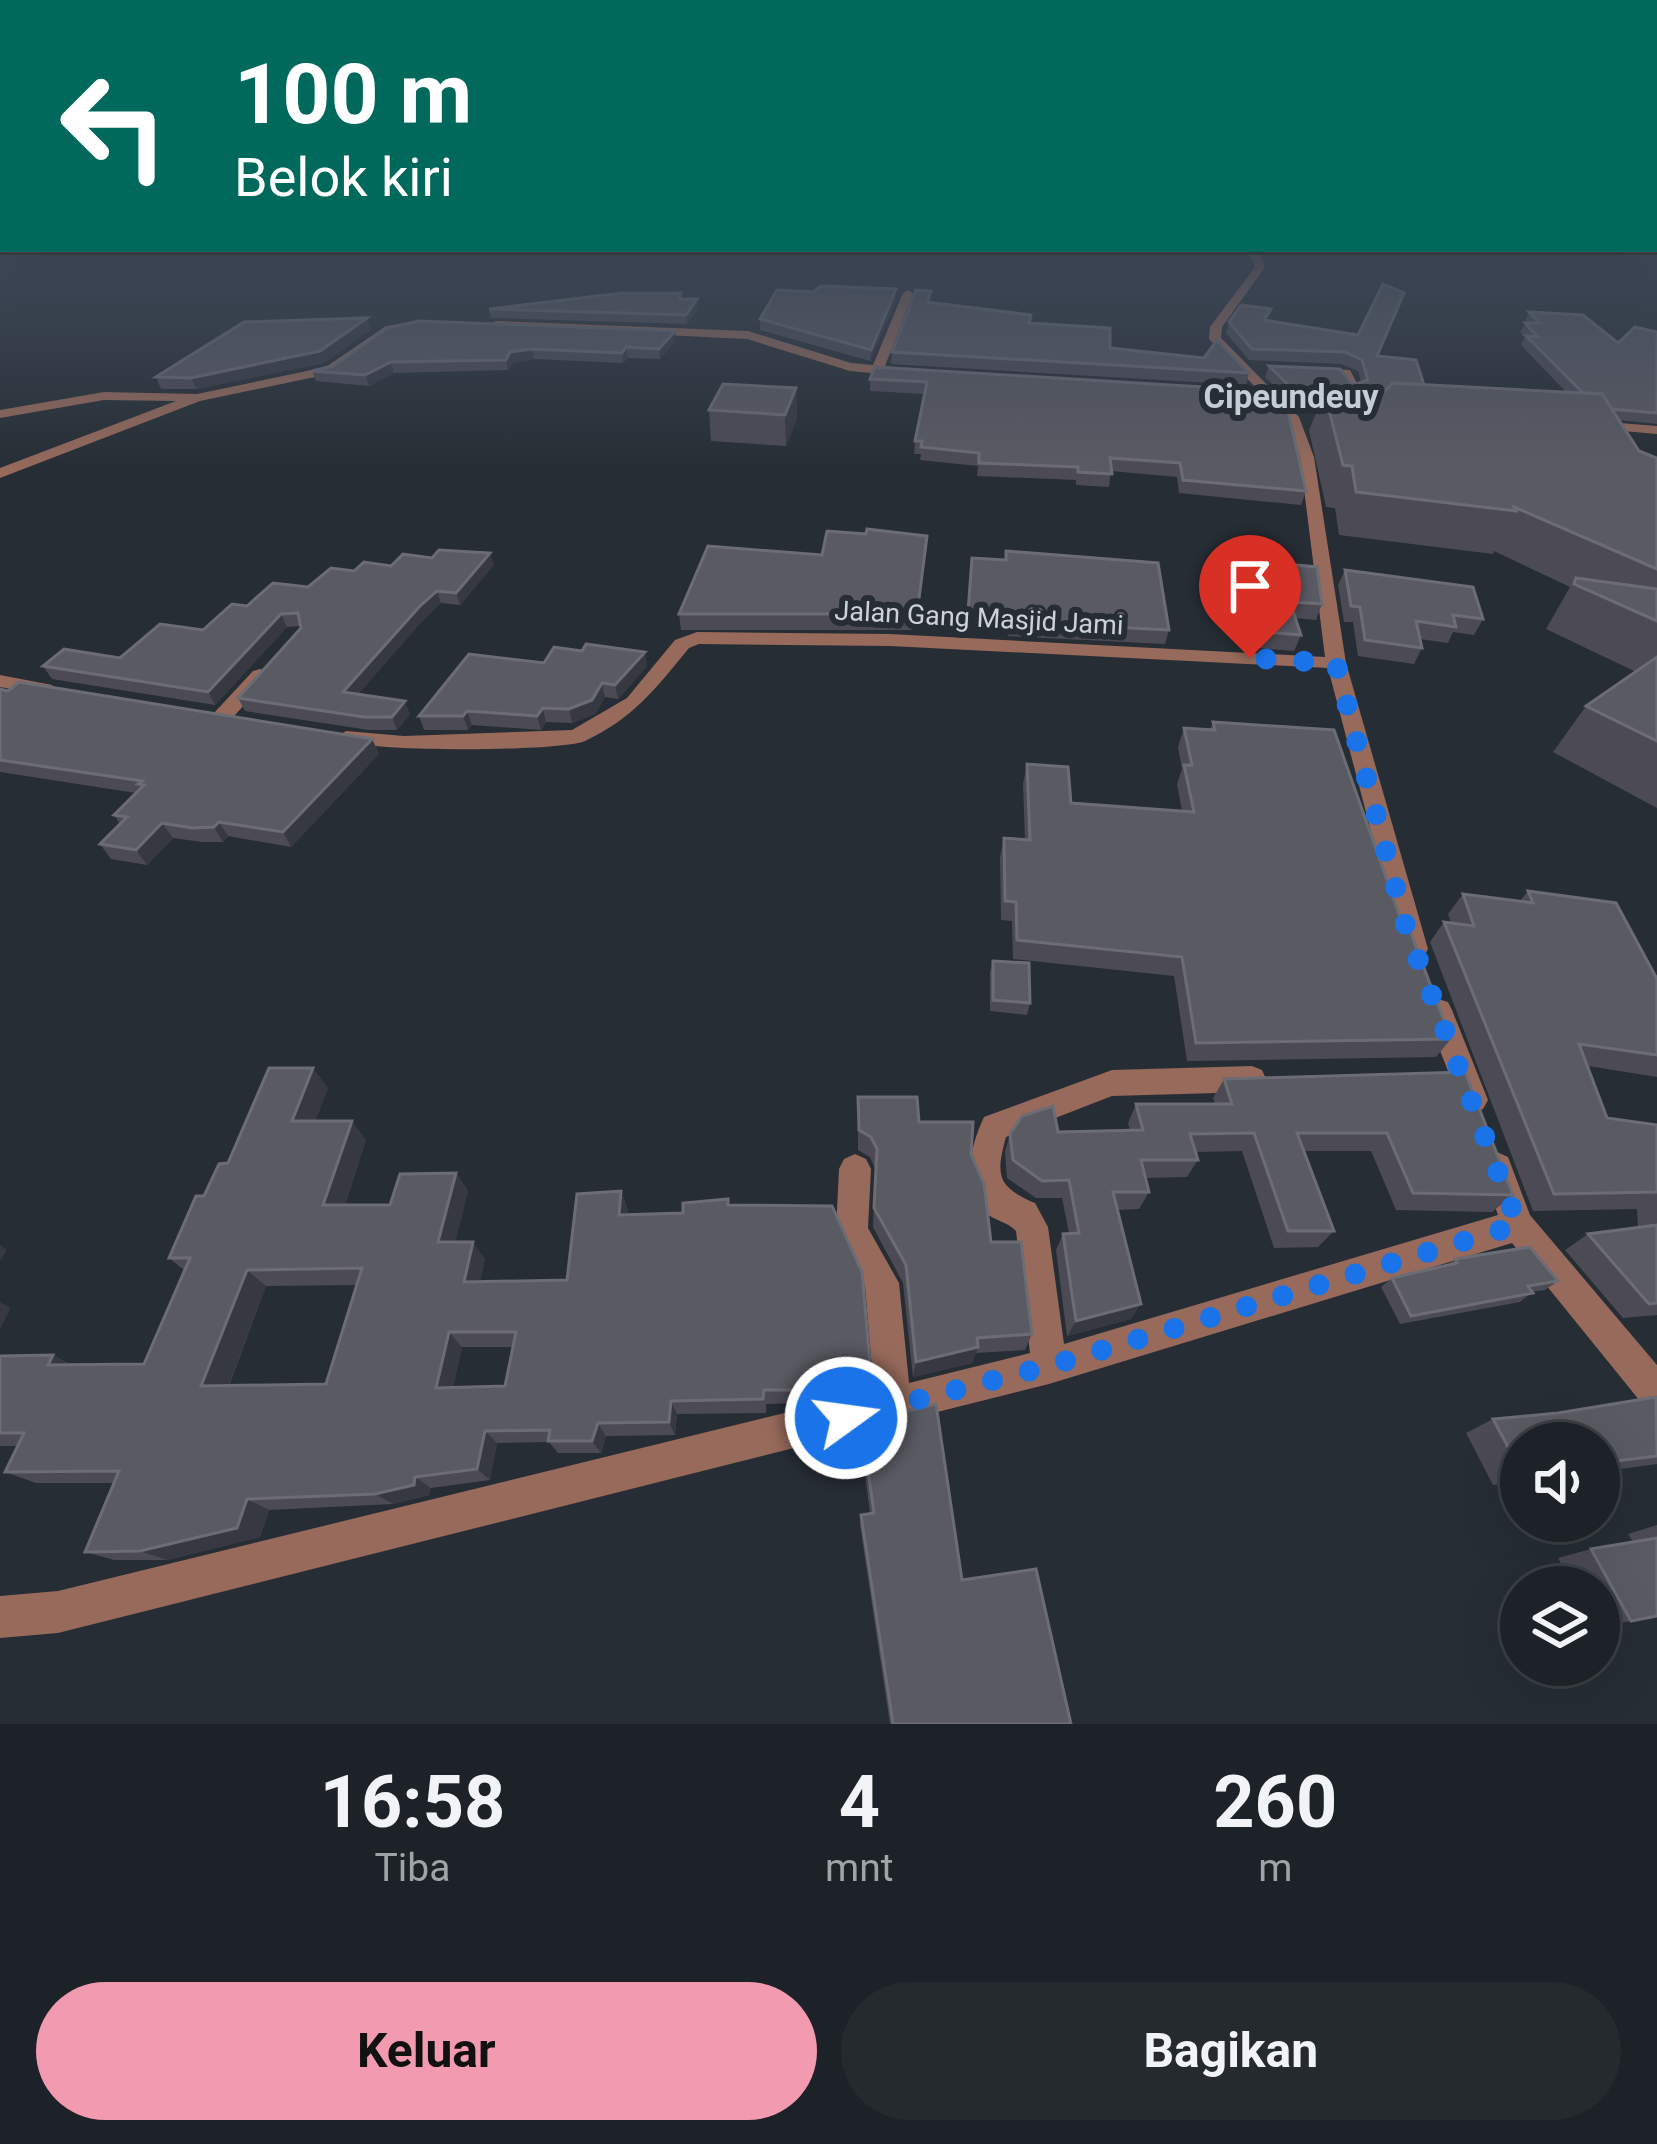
<!DOCTYPE html>
<html lang="id">
<head>
<meta charset="utf-8">
<style>
  body { margin:0; font-family:Roboto,sans-serif; background:#252a2f; color:#f1f3f6; height:100vh; display:flex; flex-direction:column; font-size:45px; white-space:nowrap }
  * { box-sizing:border-box; margin:0 }
  p { font-size:39px; color:#a0a4a7 }
  .icon { flex:none; width:66px; height:66px; fill:none; stroke:currentColor; stroke-width:2; stroke-linecap:round; stroke-linejoin:round }
  .map { position:relative; height:1724px; overflow:hidden }
  .sheet { display:flex; flex-direction:column; background:#1c2227; flex:1 }
  .sheet>* { flex:none }
  .hud { position:absolute; left:0px; top:0px; width:1659px; height:252px; box-shadow:0 12px 48px #0002,0 0 0 3px #3a3f44; background:#00695c; color:#fff; overflow:hidden }
  .controls { position:absolute; left:1500px; top:1422px; display:grid; gap:24px }
  .controls a { display:grid; place-items:center; width:120px; height:120px; border-radius:50%; background:#1c2227; box-shadow:0 12px 48px #0002,0 0 0 3px #3a3f44; font-size:60px }
  .pin { position:absolute; display:grid; place-items:center; width:102px; height:102px; color:#fff; margin:-123px -51px; border-radius:50% 50% 50% 0; rotate:-45deg; box-shadow:0 0 12px #0007 }
  .pin .icon { rotate:45deg }
  .me { position:absolute; width:132px; margin:-66px; rotate:76deg; stroke-linejoin:round; filter:drop-shadow(0 0 9px #0008) }
  .turn { display:flex; align-items:center; gap:42px; height:252px; padding:0 36px; font-size:54px }
  .turn .icon { width:156px; height:156px; stroke-width:2.5 }
  .turn b { display:block; font-size:84px; line-height:102px }
  .eta { display:flex; justify-content:space-evenly; align-items:center; height:204px; text-align:center }
  .eta b { font-size:72px; font-weight:700; line-height:84px }
  .primary-button { display:flex; gap:24px; margin-top:auto; padding:24px 36px }
  .primary-button a { flex:1; height:138px; border-radius:72px; background:#f29aaf; color:#111; font-size:48px; font-weight:700; line-height:138px; text-align:center }
  .primary-button a+a { background:#252a2f; color:#f1f3f6 }
  .map>svg:first-child { display:block }
  .lines { fill:none; stroke-linecap:round; stroke-linejoin:round }
  .minor { fill:#976a5b; fill-rule:evenodd }
  .wall { fill:#4c4b55; fill-rule:evenodd }
  .shaded-wall { fill:#373942 }
  .building { fill:#5a5a63; stroke:#6c6c75; stroke-width:3; fill-rule:evenodd }
  .route { stroke:#1a73e8; stroke-width:21; stroke-dasharray:0 37.8 }
  .labels { text-anchor:middle; dominant-baseline:central; stroke-width:12; stroke-linejoin:round; paint-order:stroke }
  .far-street-label { font-size:27px; fill:#cdd2d6; stroke:#262d34 }
  .far-quarter-label { font-size:33px; font-weight:bold; fill:#c4cdd6; stroke:#262d34 }
</style>
</head>
<body>
<div class="map">
<svg width="1657" height="1724" viewBox="0 0 1657 1724">
  <rect width="100%" height="100%" fill="#262d34"/>
  <g class="lines">
    <!-- minor -->
    <g class="minor">
      <path d="M1248 249H1258L1265 267 1222 327 1221 338 1299 417 1314 457 1346 663 1428 949 1424 956 1415 959 1406 956 1402 949 1328 668 890 646 699 644 689 648C656 688 634 718 585 741 561 752 353 753 335 738L346 731 404 736 572 730 627 698 675 640 697 632 890 634 1325 657 1300 457 1288 421 1209 339 1210 327 1255 267Z"/>
      <path d="M908 290 913 293 885 366 910 369V375L905 376 850 371 747 339 496 327 490 324 496 321 748 331 851 363 873 365 903 293Z"/>
      <path d="M437 320 441 325 393 331 334 373 200 401 0 478V468L176 401 104 400 0 418V410L104 392 197 394 326 367 386 326Z"/>
      <path d="M1310 367 1350 370 1360 389 1348 392 1340 377 1306 374V368Z"/>
      <path d="M1594 421 1657 426V434L1589 428V422Z"/>
      <path d="M260 669 267 671V679L228 723H214L211 718 214 713 253 671Z"/>
      <path d="M0 675 52 685 55 689 45 695 0 687Z"/>
      <path d="M1438 999 1448 1002 1452 1010 1488 1100 1483 1109 1473 1113 1463 1109 1424 1010 1428 1002Z"/>
      <path d="M1252 1066 1262 1070 1266 1079 1262 1088 1252 1092 1112 1096 1006 1137C995 1177 998 1187 1035 1203L1048 1227 1064 1344 1498 1215 1481 1167 1486 1157 1497 1152 1508 1157 1530 1215 1657 1365V1411L1644 1406 1512 1243 1049 1384 58 1633 0 1638V1596L58 1591 874 1391 865 1287 836 1231 839 1169 844 1159 855 1154 866 1159 871 1169 868 1228 899 1283 909 1383 1030 1353 1016 1231C1007 1221 993 1221 984 1211 960 1184 971 1145 984 1117L1112 1070Z"/>
    </g>
  </g>
  <!-- wall -->
  <g class="wall">
    <path d="M1196 249H1240L1236 255Z"/>
    <path d="M681 293 682 299H697L698 308 687 324 491 318 489 309Z"/>
    <path d="M896 299 870 361 760 330V319Z"/>
    <path d="M1529 312 1618 343 1657 332V424L1619 420 1639 451 1657 458V808L1553 752 1586 706 1636 672 1546 629 1570 587 1494 551 1493 554 1339 535 1335 508 1326 507 1309 430 1316 413 1300 412 1265 377 1269 366 1353 385 1361 382 1358 371 1341 364 1249 360 1226 333 1229 322 1267 321 1377 356 1424 385 1567 393 1521 345 1525 337 1520 332 1526 323 1525 321Z"/>
    <path d="M367 318 371 329 324 363 197 389H161L156 377Z"/>
    <path d="M1030 323 1110 348 1249 373 1246 385 891 364 892 352Z"/>
    <path d="M387 328 676 341 660 359 628 358 623 363 534 359 513 363 508 370 394 373 369 386 316 381 312 371 333 366Z"/>
    <path d="M875 367 1306 491 1301 505 1179 493 1177 477 1111 471 1109 487 1076 485V480L977 476 978 466 920 460 921 454H914L915 441 925 394 870 391V379Z"/>
    <path d="M796 388 797 418 786 446 711 441 709 410Z"/>
    <path d="M927 536 916 630H681L679 614 822 555Z"/>
    <path d="M1006 551 1169 630 1165 644 1008 636V628L967 625 972 558 1005 560Z"/>
    <path d="M1231 559 1322 604 1316 620 1295 618 1301 635 1294 651 1247 647 1226 574Z"/>
    <path d="M494 565 460 605 441 603 424 619 358 694 410 714 397 730H369L245 711 238 698 301 628V626L287 627 215 705 52 679 43 666 120 658 203 630 247 606 354 571 391 566Z"/>
    <path d="M1345 570 1483 619 1474 635 1453 632 1448 643 1420 639 1422 648 1414 664 1358 656 1353 622H1344L1338 585Z"/>
    <path d="M647 666 618 699 605 697 595 714 572 723 546 722 541 730 472 725 468 730H424L419 716Z"/>
    <path d="M0 689 372 739 379 754 291 847 228 836 223 842H202L173 838 147 865 111 859 100 844 120 824 114 815 136 793 0 772Z"/>
    <path d="M1213 722 1400 917 1451 1039 1436 1057 1187 1061 1174 976 1013 959 1012 921 1001 920 1000 857 1004 838 1025 840 1023 784 1027 764 1071 803 1182 811 1177 784 1182 769 1178 747 1184 728 1210 730Z"/>
    <path d="M1528 891 1657 979V1077L1588 1066 1607 1118 1657 1125V1315L1623 1318 1565 1250 1588 1234 1638 1227 1637 1209 1533 1211 1430 942 1444 922 1451 923 1448 914 1463 894 1520 901Z"/>
    <path d="M993 961 1030 1003 1027 1015 990 1011V972Z"/>
    <path d="M1465 1072 1513 1195 1492 1212 1396 1210 1371 1151H1304L1334 1231 1318 1247 1274 1248 1242 1151 1196 1152 1198 1160 1187 1177 1145 1178 1149 1192 1139 1209 1118 1210 1131 1319 1067 1336 1056 1250 1063 1234 1069 1233 1062 1198H1036L1007 1178 1005 1152 1010 1134 1130 1131 1128 1123 1136 1104H1215L1213 1098 1224 1079Z"/>
    <path d="M328 1088 315 1121 366 1140 345 1205H390L456 1173 468 1191 455 1242 485 1259 480 1281 567 1280 621 1191 628 1210 627 1215 683 1213 729 1205 871 1374 869 1388 804 1403 766 1404V1413L677 1414 675 1435 606 1436 601 1453H558L549 1442 497 1443 490 1480 431 1488 429 1495 393 1504 269 1510 260 1537 167 1560H114L85 1552 114 1483H36L5 1472 18 1446H0V1356L53 1355 71 1365 144 1364 185 1271 169 1258 204 1196 228 1163ZM357 1285 326 1384 229 1386 266 1286ZM462 1347H513L505 1386 453 1387Z"/>
    <path d="M858 1097 919 1122 971 1154 991 1242 1032 1334 1025 1350 975 1353 972 1363 913 1377 903 1283 873 1227 875 1169 870 1157 858 1150Z"/>
    <path d="M1455 1259 1558 1281 1545 1290 1532 1292 1520 1302 1400 1324 1381 1287 1392 1278 1447 1266Z"/>
    <path d="M1657 1399V1464L1599 1472V1443H1521V1481L1493 1485 1466 1433 1493 1419 1558 1413Z"/>
    <path d="M861 1422 962 1580 1071 1724H890L860 1525 861 1515 870 1513 860 1436Z"/>
    <path d="M1657 1525V1616L1599 1627V1587H1574L1558 1558 1591 1549 1633 1542 1628 1534Z"/>
  </g>
  <!-- shaded-wall -->
  <g class="shaded-wall">
    <path d="M896 289V299L870 361 871 350Z"/>
    <path d="M697 299 698 308 687 324 686 315Z"/>
    <path d="M367 318 371 329 324 363 197 389 191 378Z"/>
    <path d="M675 331 676 341 660 359 659 349Z"/>
    <path d="M626 347 628 358 623 363 622 353Z"/>
    <path d="M532 349 534 359 513 363 508 370 506 360 510 352Z"/>
    <path d="M391 362 394 373 369 386 365 375Z"/>
    <path d="M796 388 797 418 786 446 785 415Z"/>
    <path d="M490 553 494 565 460 605 456 593Z"/>
    <path d="M437 591 441 603 424 619 348 705 343 692 420 606Z"/>
    <path d="M281 614 287 627 215 705 208 692Z"/>
    <path d="M645 652 647 666 618 699 615 685Z"/>
    <path d="M602 683 605 697 595 714 572 723 569 709Z"/>
    <path d="M405 701 410 714 397 730 392 717Z"/>
    <path d="M543 708 546 722 541 730 537 716Z"/>
    <path d="M467 711 472 725 468 730 463 716Z"/>
    <path d="M372 739 379 754 291 847 283 832Z"/>
    <path d="M219 822 228 836 223 842 214 827Z"/>
    <path d="M162 823 173 838 147 865 136 850Z"/>
    <path d="M313 1068 328 1088 308 1141 292 1121Z"/>
    <path d="M352 1121 366 1140 339 1222 323 1205Z"/>
    <path d="M456 1173 468 1191 451 1259 438 1242Z"/>
    <path d="M621 1191 628 1210 626 1233 619 1215Z"/>
    <path d="M473 1242 485 1259 476 1298 464 1282Z"/>
    <path d="M0 1245 7 1250 0 1261Z"/>
    <path d="M247 1270 266 1286 223 1400 201 1386Z"/>
    <path d="M0 1302 11 1308 0 1329Z"/>
    <path d="M1141 1304 1131 1319 1067 1336 1076 1321Z"/>
    <path d="M449 1332 462 1347 450 1401 436 1388Z"/>
    <path d="M978 1347 972 1363 913 1377 916 1362Z"/>
    <path d="M53 1355 80 1370 48 1365Z"/>
    <path d="M871 1374 869 1388 804 1403 803 1390Z"/>
    <path d="M671 1401 677 1414 675 1435 669 1422Z"/>
    <path d="M598 1423 606 1436 601 1453 592 1441Z"/>
    <path d="M485 1431 497 1443 490 1480 477 1469Z"/>
    <path d="M415 1477 431 1488 429 1495 393 1504 375 1494Z"/>
    <path d="M247 1499 269 1510 260 1537 167 1560 140 1551Z"/>
  </g>
  <!-- building -->
  <g class="building">
    <path d="M1383 284 1404 293 1377 356 1416 360 1424 385 1393 383 1382 394 1324 390 1320 401 1304 400 1269 366 1340 369 1353 385 1368 380 1362 360 1345 352 1252 349 1229 322 1241 305 1271 309 1264 320 1358 335Z"/>
    <path d="M821 286 896 289 871 350 760 319 777 290 813 292Z"/>
    <path d="M916 290 931 291 927 302 1031 315 1029 323 1110 328V348L1204 358 1217 340 1249 373 892 352Z"/>
    <path d="M622 293H681L679 299H697L686 315 489 309Z"/>
    <path d="M1529 312 1583 315 1618 343 1635 327 1657 332V413L1611 409 1602 394 1583 393 1526 336 1538 337 1525 323H1540Z"/>
    <path d="M367 318 320 351 191 378 156 377 244 322Z"/>
    <path d="M419 321 675 331 659 349 626 347 622 353 532 349 510 352 506 360 391 362 365 375 312 371 333 366 387 328Z"/>
    <path d="M875 367 1268 391 1288 411 1306 491 1183 480 1180 463 1110 458 1112 474 1078 472V467L979 463V453L921 447 922 441H915L927 382 870 379Z"/>
    <path d="M1393 383 1602 394 1639 451 1657 458V569L1514 507 1516 511 1356 492 1352 466 1343 465 1324 390 1382 394Z"/>
    <path d="M723 384 796 388 785 415 709 410Z"/>
    <path d="M867 529 927 536 917 614H679L708 546 822 555 827 531 866 534Z"/>
    <path d="M439 550 490 553 456 593 437 591 420 606 343 692 405 701 392 717H364L238 698 301 628 298 613 281 614 208 692 43 666 64 649 120 658 160 624 203 630 232 604 247 606 273 583 308 587 331 568 354 571 364 562 391 566 403 554 432 558Z"/>
    <path d="M1006 551 1158 563 1169 630 1010 622V615L968 612 972 558 1006 560Z"/>
    <path d="M1231 559 1317 567 1322 604 1290 602 1301 635 1252 631Z"/>
    <path d="M1345 570 1473 587 1483 619 1453 615 1456 627 1416 621 1422 648 1365 640 1360 607 1351 606Z"/>
    <path d="M1576 578 1657 589V621L1574 584Z"/>
    <path d="M586 644 645 652 615 685 602 683 592 700 569 709 543 708 537 716 467 711 463 716H419L469 654 544 663 554 647 582 651Z"/>
    <path d="M1657 657V741L1586 706Z"/>
    <path d="M19 682 372 739 283 832 219 822 214 827 192 828 162 823 136 850 100 844 127 817 114 815 144 785 138 784 142 781 0 760V689L8 691Z"/>
    <path d="M1213 722 1334 730 1400 917 1405 918 1451 1039 1196 1043 1182 957 1017 940 1016 902 1005 901 1004 838 1030 840 1027 764 1068 767 1071 803 1194 812 1184 765H1192L1184 728 1215 730Z"/>
    <path d="M1528 891 1616 903 1657 979V1055L1579 1044 1607 1118 1657 1125V1192L1554 1194 1444 922 1474 926 1463 894 1533 903Z"/>
    <path d="M993 961 1029 963 1030 1003 993 1000Z"/>
    <path d="M269 1068H313L292 1121H352L323 1205H390L400 1174 456 1173 438 1242H473L464 1282 567 1280 577 1194 621 1191 619 1215 683 1213V1203L728 1199V1205L832 1206 862 1272 871 1374 803 1390H764L763 1399 671 1401 669 1422 598 1423 592 1441H548L550 1430 485 1431 477 1469 415 1477 414 1485 375 1494 247 1499 237 1528 140 1551 85 1552 119 1471 5 1472 24 1433H0V1356L53 1355 48 1365 144 1364 190 1258H169L196 1196H204L219 1164 228 1163ZM362 1268 326 1384 201 1386 247 1270ZM449 1332H516L505 1386 436 1388Z"/>
    <path d="M1465 1072 1513 1195 1413 1193 1387 1133H1297L1334 1231H1288L1254 1133 1190 1134 1198 1160H1141L1149 1192H1113L1141 1304 1076 1321 1063 1234 1079 1233 1069 1180 1042 1181 1013 1160 1010 1134 1022 1116 1053 1106 1058 1132 1143 1130 1136 1104H1232L1224 1079Z"/>
    <path d="M858 1097H917L919 1122H973L971 1154 984 1184 991 1242H1021L1032 1334 977 1338 978 1347 916 1362 906 1265 874 1208 877 1149 871 1137 859 1130Z"/>
    <path d="M1657 1225V1303L1649 1304 1588 1234Z"/>
    <path d="M1530 1247 1558 1281 1528 1286 1533 1293 1411 1316 1392 1278 1457 1263 1455 1259Z"/>
    <path d="M1656 1397 1657 1456 1599 1463V1443H1521V1471L1493 1419 1558 1413Z"/>
    <path d="M936 1404 962 1580 1036 1569 1071 1724H893L861 1515 874 1513 861 1422Z"/>
    <path d="M1657 1538V1616L1631 1621 1591 1549Z"/>
  </g>
  <!-- sky -->
  <linearGradient id="sky" x2="0" y2="1"><stop stop-color="#15191d"/><stop offset="0.49" stop-color="#414c5c"/><stop offset="1" stop-color="#414c5c" stop-opacity="0"/></linearGradient>
  <rect width="1657" height="474" fill="url(#sky)"/>
  <g class="lines">
    <!-- route -->
    <path class="route" d="M846 1418 1049 1366 1518 1225 1406 927 1336 663 1250 658"/>
  </g>
  <g class="labels">
    <!-- far-street labels -->
    <g class="far-street-label">
      <text transform="translate(979 618) rotate(3)">Jalan Gang Masjid Jami</text>
    </g>
    <!-- far-quarter labels -->
    <g class="far-quarter-label">
      <text x="1291" y="396">Cipeundeuy</text>
    </g>
  </g>
</svg>
<div class="controls">
<a><svg class="icon" aria-label="sound" viewBox="0 0 24 24"><path d="M4 9h4l5-4v14l-5-4H4zM17 9q2 3 0 6"/></svg></a>
<a><svg class="icon" aria-label="layers" viewBox="0 0 24 24"><path d="M12 4l9 5-9 5-9-5zM3 14l9 5 9-5"/></svg></a>
</div>
<div class="pin" style="left:1250px;top:658px;background:#d93025"><svg class="icon" aria-label="arrive" viewBox="0 0 24 24"><path d="M6 21V4h12l-3 4 3 4H6"/></svg></div>
<svg class="me" style="left:846px;top:1418px" viewBox="-20 -20 40 40"><circle r="17" fill="#1a73e8" stroke="#fff" stroke-width="3"/><path d="M0-11L8 9 0 5-8 9z" fill="#fff"/></svg>
<div class="hud">
<div class="turn"><svg class="icon" aria-label="left" viewBox="0 0 24 24"><path d="M17 20v-9H6M10 6l-5 5 5 5"/></svg><div><b>100 m</b>Belok kiri</div></div>
</div>
</div>
<section class="sheet">
<div class="eta">
<div><b>16:58</b><p>Tiba</p></div>
<div><b>4</b><p>mnt</p></div>
<div><b>260</b><p>m</p></div>
</div>
<div class="primary-button"><a>Keluar</a><a>Bagikan</a></div>
</section>
</body>
</html>
